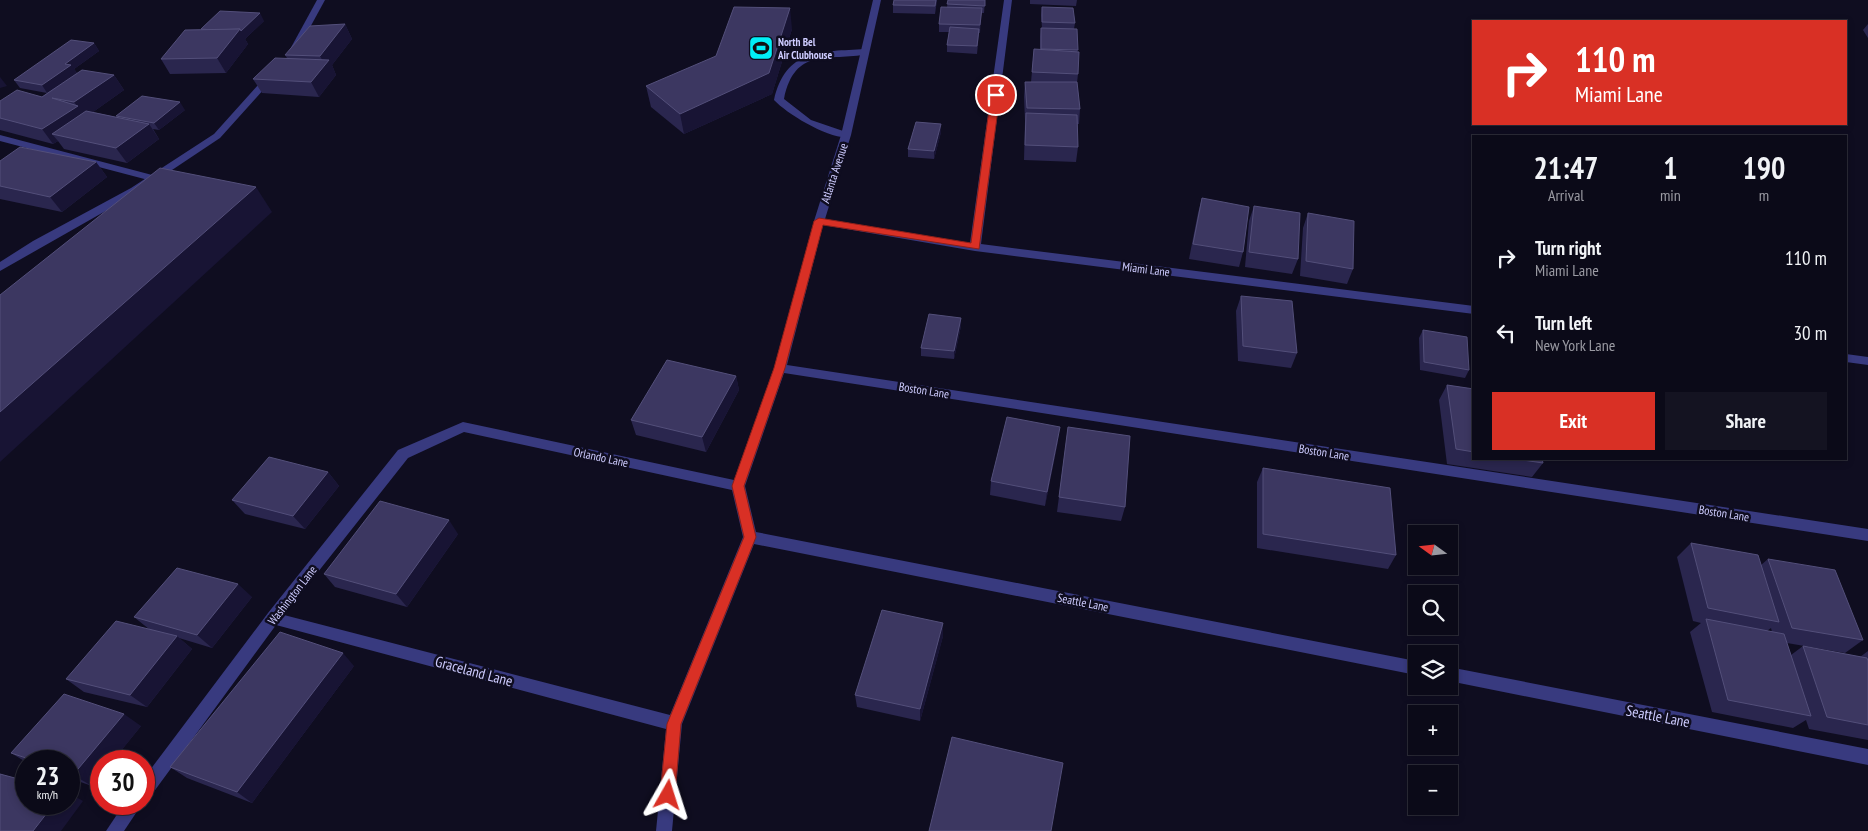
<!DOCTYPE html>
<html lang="en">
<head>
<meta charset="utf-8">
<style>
  body { margin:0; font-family:"PT Sans Narrow",sans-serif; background:#141321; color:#f1f3f6; height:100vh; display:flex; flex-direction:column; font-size:19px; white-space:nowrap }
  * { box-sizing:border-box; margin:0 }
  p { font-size:16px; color:#9a9aa2 }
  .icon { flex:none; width:28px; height:28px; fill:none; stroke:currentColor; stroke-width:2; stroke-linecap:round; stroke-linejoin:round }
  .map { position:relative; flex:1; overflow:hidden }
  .drawer { position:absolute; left:1472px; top:135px; width:375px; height:325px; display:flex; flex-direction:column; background:#0b0a18; border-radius:0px; box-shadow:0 2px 8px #0003,0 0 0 1px #2b2b37 }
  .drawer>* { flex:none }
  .guide { position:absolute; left:1472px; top:20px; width:375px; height:105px; border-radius:0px; box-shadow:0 2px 8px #0003,0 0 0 1px #2b2b37; background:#d93025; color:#fff; overflow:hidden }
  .needle { width:32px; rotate:285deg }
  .fabs { position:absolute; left:1408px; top:525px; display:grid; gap:10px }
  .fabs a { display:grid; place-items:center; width:50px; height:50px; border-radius:0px; background:#0b0a18; box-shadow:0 2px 8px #0003,0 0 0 1px #2b2b37; font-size:25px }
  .speed { position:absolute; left:15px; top:750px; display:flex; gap:10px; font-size:25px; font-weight:700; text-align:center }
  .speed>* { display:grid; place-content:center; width:65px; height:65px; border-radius:50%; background:#0b0a18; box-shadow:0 2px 8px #0003,0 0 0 1px #2b2b37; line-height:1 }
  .speed small { font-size:12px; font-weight:400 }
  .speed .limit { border:8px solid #d22; background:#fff; color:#111 }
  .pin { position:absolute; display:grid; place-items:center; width:42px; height:42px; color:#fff; margin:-21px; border:2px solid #fff; border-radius:50%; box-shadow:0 1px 5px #0007 }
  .me { position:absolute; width:55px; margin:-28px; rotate:6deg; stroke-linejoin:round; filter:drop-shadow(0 0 4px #0008) }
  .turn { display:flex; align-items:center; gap:18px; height:105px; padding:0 20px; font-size:22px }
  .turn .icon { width:65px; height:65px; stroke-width:2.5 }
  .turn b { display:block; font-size:35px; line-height:42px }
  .eta { display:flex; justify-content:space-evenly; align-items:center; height:85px; text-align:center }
  .eta b { font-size:30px; font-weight:600; line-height:35px }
  .action { display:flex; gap:10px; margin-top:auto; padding:10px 20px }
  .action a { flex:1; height:58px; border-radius:0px; background:#d93025; color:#fff; font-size:20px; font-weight:600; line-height:58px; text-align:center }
  .action a+a { background:#141321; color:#f1f3f6 }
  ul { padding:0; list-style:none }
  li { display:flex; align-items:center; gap:15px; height:75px; padding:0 20px }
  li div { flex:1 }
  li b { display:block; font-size:19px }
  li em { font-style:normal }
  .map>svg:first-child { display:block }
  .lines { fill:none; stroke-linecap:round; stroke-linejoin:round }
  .service { fill:#383a7f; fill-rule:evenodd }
  .minor { fill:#383a7f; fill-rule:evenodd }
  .tertiary { fill:#383a7f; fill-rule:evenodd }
  .wall { fill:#2a264e; fill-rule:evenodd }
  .shaded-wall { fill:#181434 }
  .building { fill:#3c3761; stroke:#534f7a }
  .route { fill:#d93025; stroke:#8d1f18 }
  .labels { text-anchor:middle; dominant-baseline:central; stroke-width:5; stroke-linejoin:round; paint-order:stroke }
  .far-poi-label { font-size:11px; font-weight:bold; fill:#ceccff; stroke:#0f0d20; text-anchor:start }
  .street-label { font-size:12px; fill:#ceccff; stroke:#0f0d20 }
  .near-street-label { font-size:15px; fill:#ceccff; stroke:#0f0d20 }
</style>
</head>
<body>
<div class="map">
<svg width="1868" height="831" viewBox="0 0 1868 831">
  <rect width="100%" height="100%" fill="#0f0d20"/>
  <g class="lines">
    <!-- service -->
    <g class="service">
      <path d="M865 49 868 50V54C828 62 795 46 784 99L811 120 849 133V137C830 140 787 114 774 100 786 48 821 52 865 49Z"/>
      <path d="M0 135 156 176 157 178 152 181 0 141Z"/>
    </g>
    <!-- minor -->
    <g class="minor">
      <path d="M873 0H881L851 135 825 219 970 243 1004 0H1012L981 244 1474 306V314L975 251 823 225 787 365 1868 529V541L784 373 745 486 756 532 1416 661V675L754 544 682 724 672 831H656L666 729 276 625 150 797 144 799V778L268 613 398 450 463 422 734 480 774 368 814 221 841 135ZM464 432 732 490 743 537 670 715 284 615 408 458Z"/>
      <path d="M1846 354 1868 357V365L1846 362Z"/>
      <path d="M1449 667 1868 749V765L1449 681Z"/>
      <path d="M124 804H142L124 831H106Z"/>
    </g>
    <!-- tertiary -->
    <g class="tertiary">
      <path d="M317 0H325L296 53 292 56 289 55 288 53Z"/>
      <path d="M270 74 275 77 273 79 220 138 139 192 0 271V262L33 241 131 188 214 134 267 75Z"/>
    </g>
  </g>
  <!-- wall -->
  <g class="wall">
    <path d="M894 0H937L935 14 893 13V5Z"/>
    <path d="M948 0H985L984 13H981L980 33H979L977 54 947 52V45L949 32H939V24L947 7Z"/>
    <path d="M1030 0H1077L1076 6 1030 4Z"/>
    <path d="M1042 7 1075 23 1074 29H1077L1078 74 1077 83 1080 109 1079 124H1077L1078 147 1076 162 1024 160 1025 121 1024 97 1025 82H1031L1034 49 1040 50V36L1041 28H1042L1041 15Z"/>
    <path d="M264 21 245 39 248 44 226 73 170 74 161 59 202 30 201 29Z"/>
    <path d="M345 24 352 39 332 65 336 75 319 97 262 93 253 79 287 58 285 55Z"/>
    <path d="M1868 24V38L1863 30Z"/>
    <path d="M792 29 772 94 684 134 651 107 646 86Z"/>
    <path d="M94 43 99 51 74 69 77 73 55 88 114 75 124 90 93 112 116 117 185 110 159 130 153 129 159 139 127 163 64 149 58 141 53 144 0 130V101L42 97 47 93 20 88 14 80Z"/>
    <path d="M941 132 934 159 908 157V149Z"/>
    <path d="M0 161 96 162 107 177 62 212 0 199Z"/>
    <path d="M1202 198 1243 252 1239 267 1189 259 1198 213Z"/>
    <path d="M1254 206 1298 259 1292 274 1245 267 1249 221Z"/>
    <path d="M1308 213 1353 269 1347 284 1300 276 1303 228Z"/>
    <path d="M1241 296 1297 353 1291 368 1238 361 1236 311Z"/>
    <path d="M961 318V326L954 359 921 356V348Z"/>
    <path d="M1423 330 1469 370 1465 378 1420 370 1419 338Z"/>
    <path d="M736 376 739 390 706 452 636 435 631 420Z"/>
    <path d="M1447 385 1474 389V459H1542L1543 463 1532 477 1447 464 1439 400Z"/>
    <path d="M1068 427 1125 507 1121 521 1057 512Z"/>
    <path d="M1058 441 1045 506 990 495 991 481Z"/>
    <path d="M1263 468 1396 555 1388 569 1257 548V482Z"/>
    <path d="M328 472 339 486 305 529 245 514 232 500Z"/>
    <path d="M458 534 407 607 335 587 324 574Z"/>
    <path d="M1691 543 1761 565 1768 559 1863 640 1845 653 1787 643 1791 655 1803 646 1860 657 1868 651V740L1809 729 1806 720 1793 728 1712 712 1690 632 1701 623 1693 621 1677 557ZM1771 628 1772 632 1767 631Z"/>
    <path d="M252 597 212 648 179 638 192 649 147 707 84 692 66 679 149 629 134 617Z"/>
    <path d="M943 636 920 721 857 707 855 695Z"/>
    <path d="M354 666 252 803 187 778 170 767Z"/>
    <path d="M141 726 92 786 69 778V761L26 762 11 753Z"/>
  </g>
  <!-- shaded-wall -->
  <g class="shaded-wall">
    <path d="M790 8 792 29 772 94 684 134 680 114Z"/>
    <path d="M260 13 264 21 245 39 248 44 226 73 217 58 240 29Z"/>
    <path d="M345 24 352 39 332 65 336 75 319 97 311 82 325 65 320 56Z"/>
    <path d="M94 43 99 51 74 69 77 73 47 93 42 85 65 64Z"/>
    <path d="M114 75 124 90 86 117 52 134 58 141 53 144 42 129 77 106 74 102Z"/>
    <path d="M0 77 7 86 0 88Z"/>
    <path d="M180 102 185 110 159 130 154 123Z"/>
    <path d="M149 124 159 139 127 163 116 148Z"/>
    <path d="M941 124V132L934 159V151Z"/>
    <path d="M96 162 107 177 62 212 50 197Z"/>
    <path d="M256 187 272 212 0 462V412Z"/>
    <path d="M961 318V326L954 359V351Z"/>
    <path d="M736 376 739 390 706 452 702 437Z"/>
    <path d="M1060 427 1058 441 1045 506 1047 492Z"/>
    <path d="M328 472 339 486 305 529 293 516Z"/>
    <path d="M449 520 458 534 407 607 396 594Z"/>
    <path d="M238 584 252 597 212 648 197 635Z"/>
    <path d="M943 623V636L920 721V709Z"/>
    <path d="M177 636 192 649 147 707 130 695Z"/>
    <path d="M343 653 354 666 252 803 237 792Z"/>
    <path d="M124 714 141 726 113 761H101V775L92 786 73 775Z"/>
    <path d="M69 793 83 801 61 831H33L54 804H69Z"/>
  </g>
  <!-- building -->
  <g class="building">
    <path d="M894 0H936L935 6 893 5Z"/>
    <path d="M948 0H985V6L947 4Z"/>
    <path d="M734 7 790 8 769 73 680 114 646 86 716 56Z"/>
    <path d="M941 7 982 8 980 25 939 24Z"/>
    <path d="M1042 7 1073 8 1075 23 1042 22Z"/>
    <path d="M220 11 260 13 241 31 240 29 212 30 201 29Z"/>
    <path d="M345 24 320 56 285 55 310 26Z"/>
    <path d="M950 27 979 29 977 46 947 45Z"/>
    <path d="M1041 28 1077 29 1078 50 1041 49Z"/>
    <path d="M240 29 217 58 161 59 185 30Z"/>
    <path d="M71 40 94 43 65 64 71 65 42 85 14 80Z"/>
    <path d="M1034 49 1079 52 1078 74 1032 72Z"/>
    <path d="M275 58 329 60 311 82 253 79Z"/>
    <path d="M82 70 114 75 74 102 52 98 78 106 42 129 0 118V101L17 90 42 97Z"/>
    <path d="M1025 82H1077L1080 109 1027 108Z"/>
    <path d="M142 96 180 102 154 123 116 116Z"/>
    <path d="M86 111 149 124 116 148 52 134Z"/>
    <path d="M1026 113 1077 115 1078 147 1025 145Z"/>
    <path d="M916 122 941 124 934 151 908 149Z"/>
    <path d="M20 147 96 162 50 197 0 186V161Z"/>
    <path d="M160 168 256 187 0 412V295Z"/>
    <path d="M1202 198 1249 207 1243 252 1193 244Z"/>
    <path d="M1254 206 1300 213 1298 259 1249 252Z"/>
    <path d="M1308 213 1354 221 1353 269 1306 261Z"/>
    <path d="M1241 296 1292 301 1297 353 1243 346Z"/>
    <path d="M929 314 961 318 954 351 921 348Z"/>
    <path d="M1423 330 1467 337 1469 370 1424 362Z"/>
    <path d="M667 360 736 376 702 437 631 420Z"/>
    <path d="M1447 385 1474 389V452L1456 449Z"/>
    <path d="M1007 417 1060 427 1047 492 991 481Z"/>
    <path d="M1068 427 1130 436 1125 507 1059 497Z"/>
    <path d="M269 457 328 472 293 516 232 500Z"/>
    <path d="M1516 459H1542L1543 463Z"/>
    <path d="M1263 468 1390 488 1396 555 1263 534Z"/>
    <path d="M380 501 449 520 396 594 324 574Z"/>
    <path d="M1691 543 1758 555 1779 622 1708 608Z"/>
    <path d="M1768 559 1835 570 1863 640 1792 628Z"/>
    <path d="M177 568 238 584 197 635 134 617Z"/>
    <path d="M882 610 943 623 920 709 855 695Z"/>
    <path d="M1706 619 1784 634 1811 716 1728 700Z"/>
    <path d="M116 621 177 636 130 695 66 679Z"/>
    <path d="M280 632 343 653 237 792 170 767Z"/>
    <path d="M1803 646 1867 658 1868 661V725L1827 717Z"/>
    <path d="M64 694 124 714 73 775 69 773V761H35L11 753Z"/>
    <path d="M952 737 1063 763 1051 831H929Z"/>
    <path d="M0 774 26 781V804H54L33 831H0Z"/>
  </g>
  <!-- route -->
  <path class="route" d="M996 92 1000 95 979 249 823 225 785 368 744 486 756 537 681 724 675 795 673 801 668 803 662 801 660 795 667 724 744 537 732 486 774 368 814 221 819 218 971 243 991 95Z"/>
  <!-- icons -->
  <defs>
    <symbol id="stadium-square" viewBox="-11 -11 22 22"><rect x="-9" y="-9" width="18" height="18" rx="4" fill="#01f0f6" stroke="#0f0d20"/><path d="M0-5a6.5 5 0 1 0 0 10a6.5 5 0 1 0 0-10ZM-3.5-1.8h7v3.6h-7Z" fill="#111"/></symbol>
  </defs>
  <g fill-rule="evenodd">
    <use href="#stadium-square" x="747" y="34" width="28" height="28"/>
  </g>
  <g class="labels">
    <!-- far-poi labels -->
    <g class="far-poi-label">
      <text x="778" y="42">North Bel<tspan x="778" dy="13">Air Clubhouse</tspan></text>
    </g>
    <!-- street labels -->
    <g class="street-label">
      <text transform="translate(834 173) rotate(-72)">Atlanta Avenue</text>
      <text transform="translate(1146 269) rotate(7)">Miami Lane</text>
      <text transform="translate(924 390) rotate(9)">Boston Lane</text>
      <text transform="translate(1324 452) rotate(9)">Boston Lane</text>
      <text transform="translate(601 457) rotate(12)">Orlando Lane</text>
      <text transform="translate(1724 513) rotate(9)">Boston Lane</text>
      <text transform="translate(292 595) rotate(-52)">Washington Lane</text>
      <text transform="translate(1083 602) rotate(11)">Seattle Lane</text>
    </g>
    <!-- near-street labels -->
    <g class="near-street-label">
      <text transform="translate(474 671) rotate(15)">Graceland Lane</text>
      <text transform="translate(1658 716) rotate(11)">Seattle Lane</text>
    </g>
  </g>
</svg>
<div class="fabs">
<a><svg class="needle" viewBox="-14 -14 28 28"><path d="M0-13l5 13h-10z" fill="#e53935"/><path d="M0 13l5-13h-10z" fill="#9a9aa2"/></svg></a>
<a><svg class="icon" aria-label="search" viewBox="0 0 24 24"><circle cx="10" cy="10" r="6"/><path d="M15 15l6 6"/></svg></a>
<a><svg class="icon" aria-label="layers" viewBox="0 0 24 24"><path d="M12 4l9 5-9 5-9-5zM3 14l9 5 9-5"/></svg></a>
<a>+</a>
<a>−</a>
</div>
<div class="speed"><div>23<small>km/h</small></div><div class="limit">30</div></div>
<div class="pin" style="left:996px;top:95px;background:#d93025"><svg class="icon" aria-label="arrive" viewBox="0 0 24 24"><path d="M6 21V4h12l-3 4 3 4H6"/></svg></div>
<svg class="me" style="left:668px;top:795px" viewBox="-20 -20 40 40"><path d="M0-17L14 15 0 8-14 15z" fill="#d93025" stroke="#fff" stroke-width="4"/></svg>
<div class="guide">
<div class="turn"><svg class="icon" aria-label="right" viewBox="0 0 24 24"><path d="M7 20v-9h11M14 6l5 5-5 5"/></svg><div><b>110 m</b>Miami Lane</div></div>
</div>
<section class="drawer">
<div class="eta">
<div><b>21:47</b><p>Arrival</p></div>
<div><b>1</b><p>min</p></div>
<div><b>190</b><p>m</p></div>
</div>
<ul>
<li><svg class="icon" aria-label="right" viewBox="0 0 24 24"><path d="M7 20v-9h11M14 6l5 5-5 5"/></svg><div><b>Turn right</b><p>Miami Lane</p></div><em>110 m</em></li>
<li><svg class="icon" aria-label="left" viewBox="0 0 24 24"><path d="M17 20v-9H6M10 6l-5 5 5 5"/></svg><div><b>Turn left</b><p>New York Lane</p></div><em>30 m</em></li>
</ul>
<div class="action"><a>Exit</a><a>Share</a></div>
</section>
</div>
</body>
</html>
